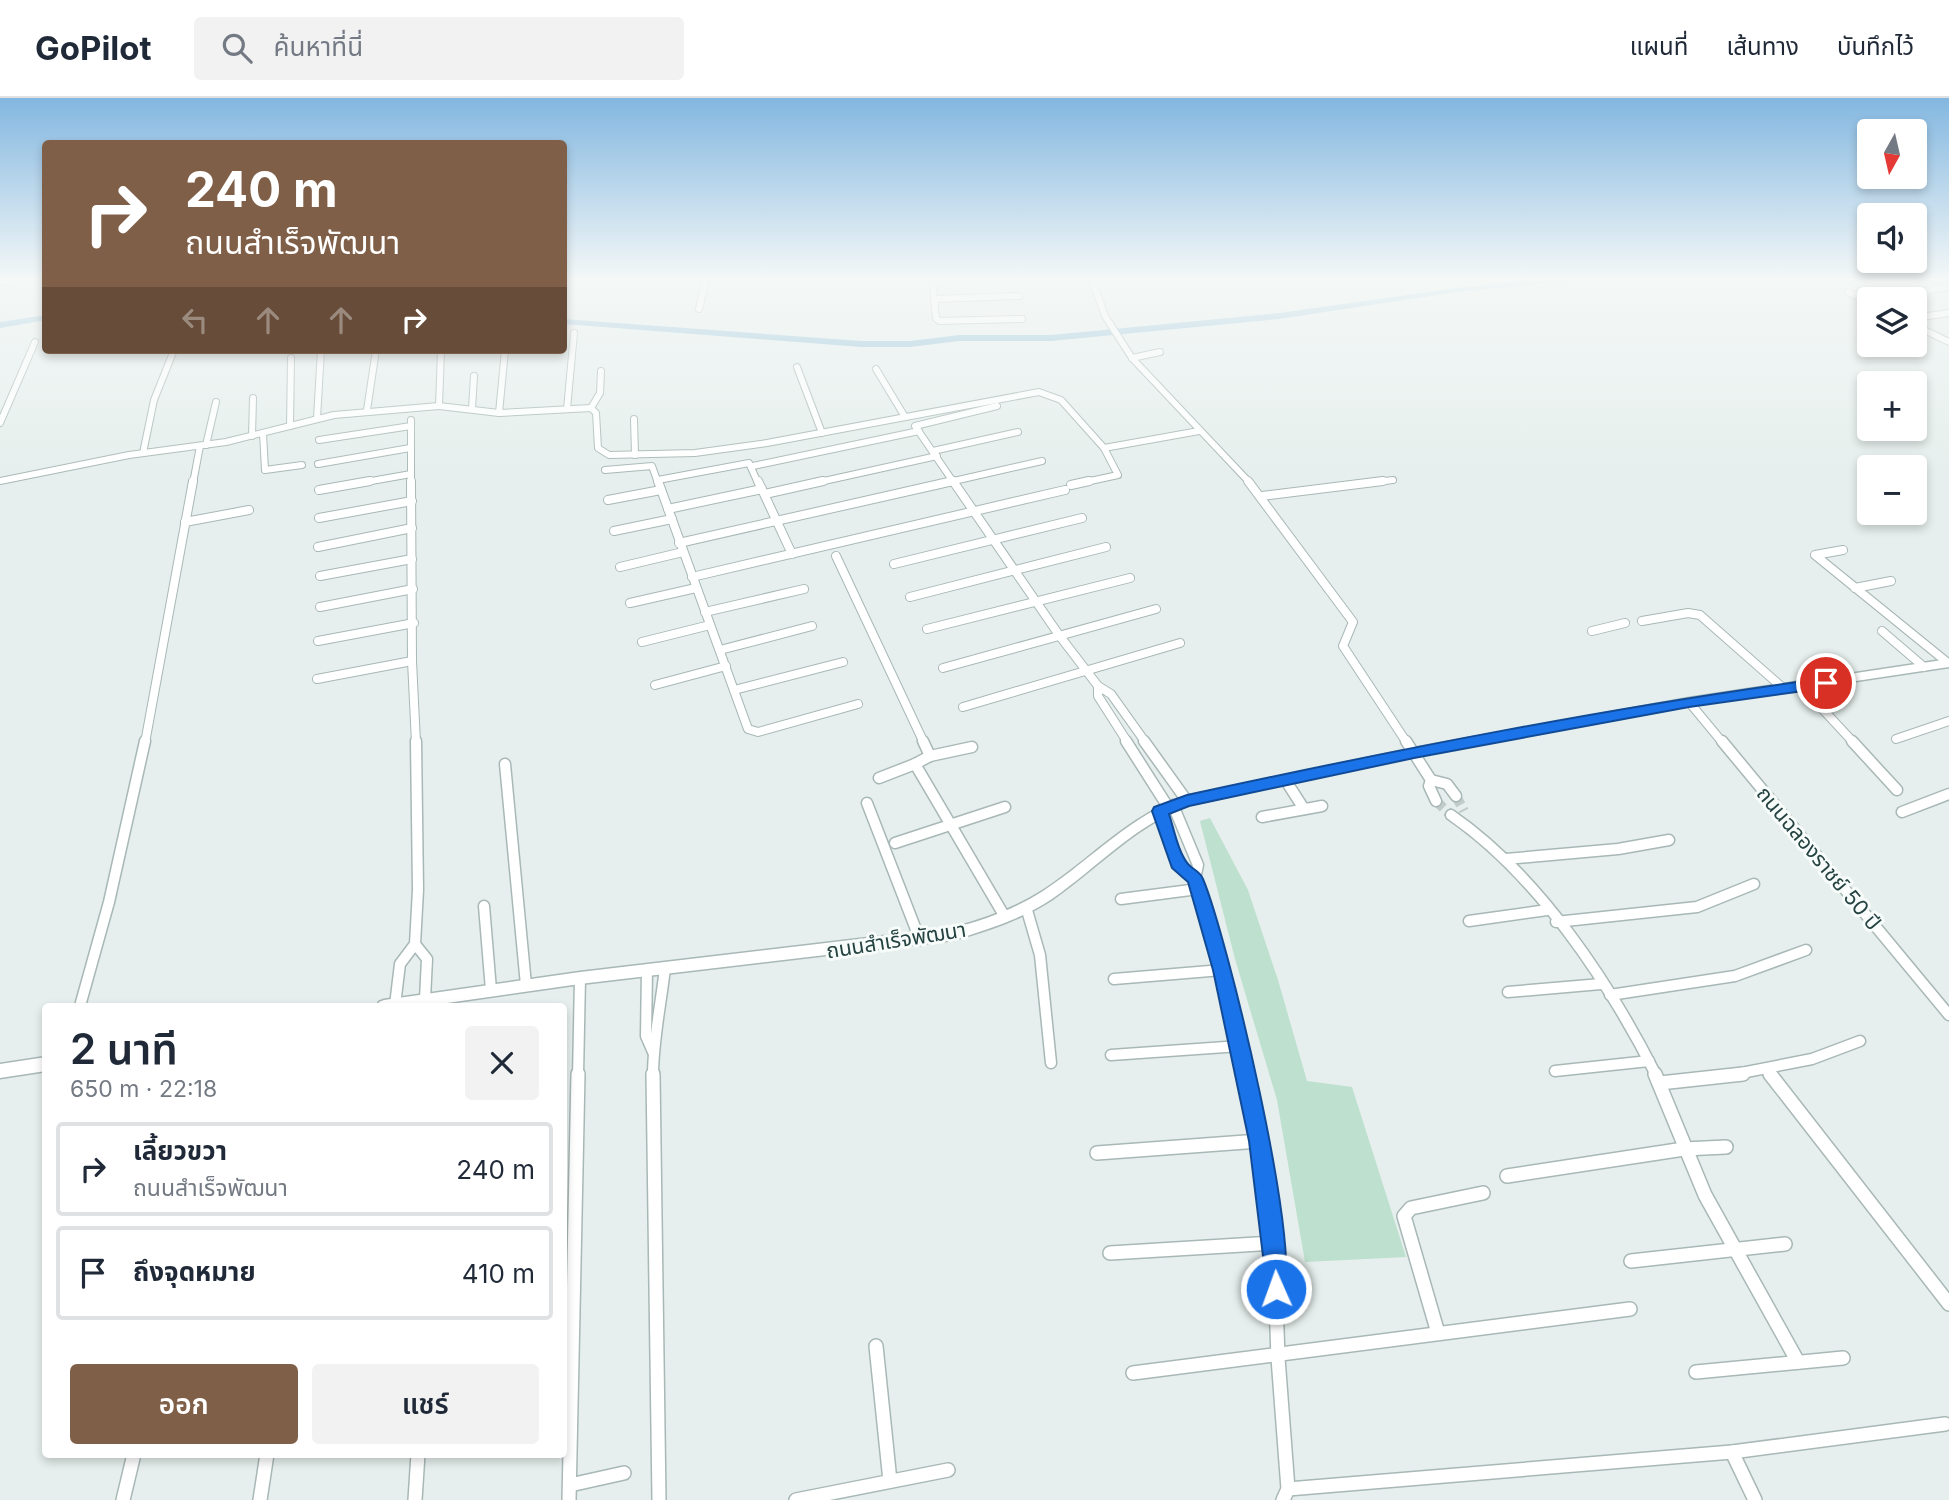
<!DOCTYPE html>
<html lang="th">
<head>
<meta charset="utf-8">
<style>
  body { margin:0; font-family:Inter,"Noto Sans Thai",sans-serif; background:#f2f2f3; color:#1f2937; height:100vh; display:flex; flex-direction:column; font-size:26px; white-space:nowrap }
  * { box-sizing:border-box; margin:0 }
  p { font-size:23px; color:#747a83 }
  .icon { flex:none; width:38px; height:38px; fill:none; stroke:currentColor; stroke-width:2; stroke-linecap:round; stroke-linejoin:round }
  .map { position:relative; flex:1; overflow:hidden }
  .side { position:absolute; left:42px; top:905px; width:525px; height:455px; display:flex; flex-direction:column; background:#fff; border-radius:7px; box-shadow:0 4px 10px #0003 }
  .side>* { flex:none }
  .banner { position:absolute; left:42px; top:42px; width:525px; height:214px; border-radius:7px; box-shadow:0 4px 10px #0003; background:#805f48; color:#fff; overflow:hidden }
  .needle { width:46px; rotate:188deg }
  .fabs { position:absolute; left:1857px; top:21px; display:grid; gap:14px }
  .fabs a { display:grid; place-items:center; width:70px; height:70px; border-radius:7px; background:#fff; box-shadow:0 4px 10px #0003; font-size:35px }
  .pin { position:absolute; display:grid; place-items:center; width:60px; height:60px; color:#fff; margin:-30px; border:4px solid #fff; border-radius:50%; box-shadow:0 2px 7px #0007 }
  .me { position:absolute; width:77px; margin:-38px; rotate:358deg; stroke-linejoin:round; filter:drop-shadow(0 0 5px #0008) }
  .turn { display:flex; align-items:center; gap:24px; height:147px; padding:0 28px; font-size:32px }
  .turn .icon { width:91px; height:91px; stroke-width:2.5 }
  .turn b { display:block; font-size:49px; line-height:60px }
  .lanes { display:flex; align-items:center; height:66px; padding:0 28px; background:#0003; justify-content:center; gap:35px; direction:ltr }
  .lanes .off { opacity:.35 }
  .round { display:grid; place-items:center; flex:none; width:74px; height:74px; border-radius:7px; background:#f2f2f3 }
  .head { display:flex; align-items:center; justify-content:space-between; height:119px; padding:0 28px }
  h1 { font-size:42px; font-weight:600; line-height:52px }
  .primary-button { display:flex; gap:14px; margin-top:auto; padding:14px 28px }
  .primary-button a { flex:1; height:80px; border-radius:7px; background:#805f48; color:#fff; font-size:28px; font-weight:600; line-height:80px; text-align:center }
  .primary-button a+a { background:#f2f2f3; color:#1f2937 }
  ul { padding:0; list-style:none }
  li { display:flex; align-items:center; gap:21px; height:94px; margin:0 14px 10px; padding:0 14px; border:4px solid #e0e1e3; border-radius:7px }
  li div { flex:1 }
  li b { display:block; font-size:26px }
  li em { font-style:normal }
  header { display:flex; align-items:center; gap:42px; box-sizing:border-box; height:98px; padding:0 35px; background:#fff; border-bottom:2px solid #e0e1e3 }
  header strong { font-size:33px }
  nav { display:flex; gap:38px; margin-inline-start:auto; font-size:24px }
  .search { width:490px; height:63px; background:#f2f2f3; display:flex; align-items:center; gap:18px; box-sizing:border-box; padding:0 24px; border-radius:7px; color:#747a83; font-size:26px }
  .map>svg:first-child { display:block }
  .green { fill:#bee0ce }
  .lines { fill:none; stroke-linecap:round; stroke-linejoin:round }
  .canal { fill:#8dbcd5; fill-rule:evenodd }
  .minor-tunnel { stroke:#bfccca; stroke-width:10; stroke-dasharray:10 5; stroke-linecap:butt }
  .minor-far3-casing { stroke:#a8b8b6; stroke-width:8 }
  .minor-far2-casing { stroke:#a8b8b6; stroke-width:10 }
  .minor-far1-casing { stroke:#a8b8b6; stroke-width:13 }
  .minor-casing { stroke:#a8b8b6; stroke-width:16 }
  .tertiary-casing { stroke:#a8b8b6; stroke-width:3 }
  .minor-far3 { stroke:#fff; stroke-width:6 }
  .minor-far2 { stroke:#fff; stroke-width:8 }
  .minor-far1 { stroke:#fff; stroke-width:10 }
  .minor { stroke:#fff; stroke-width:13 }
  .tertiary { fill:#fff; fill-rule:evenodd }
  .route { fill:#1a73e8; stroke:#114b97; stroke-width:2 }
  .labels { text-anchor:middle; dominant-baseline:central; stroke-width:6; stroke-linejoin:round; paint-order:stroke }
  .street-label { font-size:21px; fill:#234240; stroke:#f7fbfa }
</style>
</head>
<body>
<header>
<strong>GoPilot</strong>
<div class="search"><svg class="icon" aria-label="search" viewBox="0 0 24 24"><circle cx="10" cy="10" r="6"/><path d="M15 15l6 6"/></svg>ค้นหาที่นี่</div>
<nav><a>แผนที่</a><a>เส้นทาง</a><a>บันทึกไว้</a></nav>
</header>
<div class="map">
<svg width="1949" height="1402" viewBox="0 0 1949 1402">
  <rect width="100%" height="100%" fill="#e6efed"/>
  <!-- green -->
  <path class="green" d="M1210 720 1248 792 1278 882 1307 983 1352 989 1406 1159 1305 1164 1277 1002 1235 861 1200 723Z"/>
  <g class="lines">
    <!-- canal -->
    <g class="canal">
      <path d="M1546 181H1574L1570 183 1457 194 1279 221 1051 243H959L910 249H861L564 226V221L861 243H910L959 237H1051L1279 215 1457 190Z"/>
      <path d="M46 217V222L0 230V224Z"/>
    </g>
    <!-- minor-tunnel -->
    <g class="minor-tunnel">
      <path d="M1456 698 1464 713"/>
      <path d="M1436 703 1451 717"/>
    </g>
    <defs>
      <g id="minor-far3">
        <path d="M932 181 936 220 939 223 1022 221"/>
        <path d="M1092 181 1105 218 1132 260 1250 385"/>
        <path d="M0 184 20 181"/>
        <path d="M1848 194 1869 204"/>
        <path d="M1878 200 1949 189"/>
        <path d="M934 201 1019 198"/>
        <path d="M699 211 706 181"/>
        <path d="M1914 220 1949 215"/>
        <path d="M1914 227 1949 244"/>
        <path d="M441 252 439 308 499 315 591 310 596 315 598 350 609 357 695 355 767 345 1039 294 1061 302 1104 350 1199 333"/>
        <path d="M1132 260 1160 254"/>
        <path d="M797 269 822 335"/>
        <path d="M876 271 905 319"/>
        <path d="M591 310 600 295 601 273"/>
        <path d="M472 311 474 278"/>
        <path d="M567 311 574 235"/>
        <path d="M367 312 376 252"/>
        <path d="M499 315 505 252"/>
        <path d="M317 320 321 252"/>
        <path d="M634 321 635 357"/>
        <path d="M411 322V385"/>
        <path d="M0 325 35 244"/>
        <path d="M290 328 291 260"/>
        <path d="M263 335 265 372 302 367"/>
        <path d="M252 338 253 300"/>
        <path d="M319 342 411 328"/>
        <path d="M206 347 216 304"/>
        <path d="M933 353 1018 334"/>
        <path d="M143 355 154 302 174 252"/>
        <path d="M318 366 410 350"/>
        <path d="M753 368 919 333"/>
        <path d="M605 372 652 368 658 385"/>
        <path d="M658 382 749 365 758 385"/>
        <path d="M0 383 129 357 226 344 334 317 439 308"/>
        <path d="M193 385 200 348"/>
        <path d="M360 385 411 376"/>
        <path d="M815 385 937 358"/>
        <path d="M945 385 1042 363"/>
        <path d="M954 385 915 328 997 308"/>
        <path d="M1081 385 1118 377 1104 350"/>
        <path d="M1369 385 1393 382"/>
      </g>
      <g id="minor-far2">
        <path d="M411 383 412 563 416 645"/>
        <path d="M658 383 748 631 758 634 858 606"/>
        <path d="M758 383 792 456"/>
        <path d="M953 383 1059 537 1098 588 1111 596 1146 645"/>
        <path d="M1248 383 1353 524 1343 548 1407 645"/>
        <path d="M1071 387 1089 383"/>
        <path d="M319 392 370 383"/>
        <path d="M765 396 823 383"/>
        <path d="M1262 398 1383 383"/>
        <path d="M608 402 661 392"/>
        <path d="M668 411 762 391"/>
        <path d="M319 420 412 403"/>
        <path d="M185 424 249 412"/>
        <path d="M614 433 672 421"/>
        <path d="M679 445 953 383"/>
        <path d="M318 449 412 430"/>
        <path d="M1843 452 1815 457 1948 565"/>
        <path d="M836 458 924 645"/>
        <path d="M894 466 1082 420"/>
        <path d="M620 469 683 454"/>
        <path d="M320 478 412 461"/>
        <path d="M692 479 1065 392"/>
        <path d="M1855 490 1891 483"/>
        <path d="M910 499 1106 449"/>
        <path d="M630 505 696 490"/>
        <path d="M320 509 413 491"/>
        <path d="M705 514 804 491"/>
        <path d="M1642 523 1688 515 1700 517 1783 590"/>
        <path d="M927 531 1130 480"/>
        <path d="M1592 533 1625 525"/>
        <path d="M1882 533 1924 569"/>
        <path d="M318 543 414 525"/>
        <path d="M642 544 710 527"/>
        <path d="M720 552 812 528"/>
        <path d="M943 570 1156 511"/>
        <path d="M317 581 412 563"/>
        <path d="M655 587 726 568"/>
        <path d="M1098 588V598L1128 645"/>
        <path d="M1802 589 1854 645"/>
        <path d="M734 592 843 564"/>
        <path d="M1689 604 1723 645"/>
        <path d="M963 609 1180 545"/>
        <path d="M1896 641 1949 623"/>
        <path d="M145 645 193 383"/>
      </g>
      <g id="minor-far1">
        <path d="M923 643 930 658"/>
        <path d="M1126 643 1168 709"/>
        <path d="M1144 643 1187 703"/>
        <path d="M1406 643 1431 682 1429 688 1436 703"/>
        <path d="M1722 643 1949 917"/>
        <path d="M1852 643 1897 692"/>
        <path d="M505 666 526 887"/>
        <path d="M915 666 930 658 972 649"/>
        <path d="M879 680 915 666 1005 819"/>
        <path d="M1431 682 1447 686 1456 698"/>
        <path d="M1286 683 1304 711"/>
        <path d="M867 705 920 842"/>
        <path d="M1173 707 1198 767 1195 781 1222 872 1245 977"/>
        <path d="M1159 713 1181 770 1195 781"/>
        <path d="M1902 714 1949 696"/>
        <path d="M1451 717C1538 777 1609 884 1656 977"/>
        <path d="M1262 719 1322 708"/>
        <path d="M895 745 1005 709"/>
        <path d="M1506 761 1618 751 1669 742"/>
        <path d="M1121 801 1198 791"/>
        <path d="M484 808 491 892"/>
        <path d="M1026 809 1040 857 1051 965"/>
        <path d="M1469 823 1547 812"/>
        <path d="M1556 824 1697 809 1754 786"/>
        <path d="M415 846 427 861 425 901"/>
        <path d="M647 872 646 938 653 954"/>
        <path d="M1114 881 1222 872"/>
        <path d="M1508 894 1601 886"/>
        <path d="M1610 897 1735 878 1806 852"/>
        <path d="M395 907 400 866 415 846 418 792 416 643"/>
        <path d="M80 908 109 804 145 643"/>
        <path d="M1111 957 1240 948"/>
        <path d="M1555 973 1649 963"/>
        <path d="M1768 973 1771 977"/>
        <path d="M578 977 580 880"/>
        <path d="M653 977C653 942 661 906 665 870"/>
        <path d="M1731 977 1812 961 1860 943"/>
      </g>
      <g id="minor">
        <path d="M653 976 659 1402"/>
        <path d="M1244 976 1259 1043 1274 1145 1278 1260 1288 1391 1283 1402"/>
        <path d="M1655 976 1705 1097 1798 1264"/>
        <path d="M1770 976 1949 1206"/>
        <path d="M1660 985 1743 976"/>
        <path d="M1097 1055 1259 1043"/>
        <path d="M1507 1078 1684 1051 1726 1049"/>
        <path d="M1110 1155 1274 1145"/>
        <path d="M1631 1163 1785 1146"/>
        <path d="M1438 1235 1404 1118 1411 1110 1483 1095"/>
        <path d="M876 1248 890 1383"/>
        <path d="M1696 1274 1843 1260"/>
        <path d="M1133 1275 1630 1211"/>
        <path d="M1732 1354 1755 1402"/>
        <path d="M570 1387 624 1375"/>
        <path d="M1288 1391 1732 1354 1945 1326"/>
        <path d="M123 1402 134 1356"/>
        <path d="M260 1402 267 1356"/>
        <path d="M415 1402 418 1356"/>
        <path d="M569 1402 578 976"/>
        <path d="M796 1402 948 1372"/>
      </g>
      <g id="tertiary">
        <path d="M1949 561V569L1689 608 1414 658 1189 707C1135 727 1098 769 1052 801 1022 821 987 832 953 842L580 886 426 908H377L379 904 384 902 580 874 953 830C984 822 1015 811 1043 793 1092 761 1130 717 1187 698L1414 650 1689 600Z"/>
        <path d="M46 959V973L0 980V966Z"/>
      </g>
    </defs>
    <!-- minor-far3 casing -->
    <use href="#minor-far3" class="minor-far3-casing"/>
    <!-- minor-far2 casing -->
    <use href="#minor-far2" class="minor-far2-casing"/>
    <!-- minor-far1 casing -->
    <use href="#minor-far1" class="minor-far1-casing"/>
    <!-- minor casing -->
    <use href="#minor" class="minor-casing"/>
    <!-- tertiary casing -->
    <use href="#tertiary" class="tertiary-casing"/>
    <!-- minor-far3 -->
    <use href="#minor-far3" class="minor-far3"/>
    <!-- minor-far2 -->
    <use href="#minor-far2" class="minor-far2"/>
    <!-- minor-far1 -->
    <use href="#minor-far1" class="minor-far1"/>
    <!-- minor -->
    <use href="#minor" class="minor"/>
    <!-- tertiary -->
    <use href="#tertiary" class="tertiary"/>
  </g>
  <!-- sky -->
  <linearGradient id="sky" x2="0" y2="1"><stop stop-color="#83b7e0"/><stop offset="0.48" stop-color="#f4f8f7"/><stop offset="1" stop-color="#f4f8f7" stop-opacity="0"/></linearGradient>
  <rect width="1949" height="377" fill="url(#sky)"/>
  <!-- route -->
  <path class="route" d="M1826 580 1834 585 1832 589 1689 609 1414 660 1189 708 1169 716C1174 731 1178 754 1188 766 1193 772 1200 773 1203 781 1227 838 1303 1151 1283 1199L1276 1202 1268 1199 1249 1043 1213 872 1188 784 1172 770 1152 713 1154 709 1187 697C1399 651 1611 609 1826 580Z"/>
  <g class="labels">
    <!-- street labels -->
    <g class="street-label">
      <text transform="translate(1819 760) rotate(50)">ถนนฉลองราชย์ 50 ปี</text>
      <text transform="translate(896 842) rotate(-9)">ถนนสำเร็จพัฒนา</text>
    </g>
  </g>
</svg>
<div class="fabs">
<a><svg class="needle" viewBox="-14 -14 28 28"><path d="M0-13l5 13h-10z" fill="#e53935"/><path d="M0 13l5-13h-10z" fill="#747a83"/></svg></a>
<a><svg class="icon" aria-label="sound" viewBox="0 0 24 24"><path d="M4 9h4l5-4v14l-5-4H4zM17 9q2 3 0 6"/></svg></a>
<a><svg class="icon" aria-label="layers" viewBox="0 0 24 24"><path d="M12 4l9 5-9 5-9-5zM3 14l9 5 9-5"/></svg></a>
<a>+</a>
<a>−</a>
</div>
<div class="pin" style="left:1826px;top:585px;background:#d93025"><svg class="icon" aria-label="arrive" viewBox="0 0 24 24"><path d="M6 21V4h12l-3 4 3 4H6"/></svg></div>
<svg class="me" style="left:1276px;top:1191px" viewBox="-20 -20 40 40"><circle r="17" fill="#1a73e8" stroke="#fff" stroke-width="3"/><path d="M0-11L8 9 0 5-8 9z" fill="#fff"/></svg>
<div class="banner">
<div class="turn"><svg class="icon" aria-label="right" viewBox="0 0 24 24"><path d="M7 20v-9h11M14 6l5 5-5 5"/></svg><div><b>240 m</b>ถนนสำเร็จพัฒนา</div></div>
<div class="lanes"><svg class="icon off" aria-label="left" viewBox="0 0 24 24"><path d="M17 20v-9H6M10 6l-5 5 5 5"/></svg><svg class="icon off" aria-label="ahead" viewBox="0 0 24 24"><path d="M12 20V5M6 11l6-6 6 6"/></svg><svg class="icon off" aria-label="ahead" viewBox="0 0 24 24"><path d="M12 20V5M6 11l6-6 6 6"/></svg><svg class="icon" aria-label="right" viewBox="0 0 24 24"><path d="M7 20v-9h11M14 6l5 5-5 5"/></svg></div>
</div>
<section class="side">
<div class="head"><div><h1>2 นาที</h1><p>650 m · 22:18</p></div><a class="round"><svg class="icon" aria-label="close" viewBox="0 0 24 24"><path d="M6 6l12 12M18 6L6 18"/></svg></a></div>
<ul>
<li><svg class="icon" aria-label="right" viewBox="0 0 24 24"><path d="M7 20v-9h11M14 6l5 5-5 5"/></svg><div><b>เลี้ยวขวา</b><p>ถนนสำเร็จพัฒนา</p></div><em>240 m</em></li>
<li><svg class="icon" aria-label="arrive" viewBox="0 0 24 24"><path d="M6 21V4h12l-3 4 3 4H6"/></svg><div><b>ถึงจุดหมาย</b></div><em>410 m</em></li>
</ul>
<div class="primary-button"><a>ออก</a><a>แชร์</a></div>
</section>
</div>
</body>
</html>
